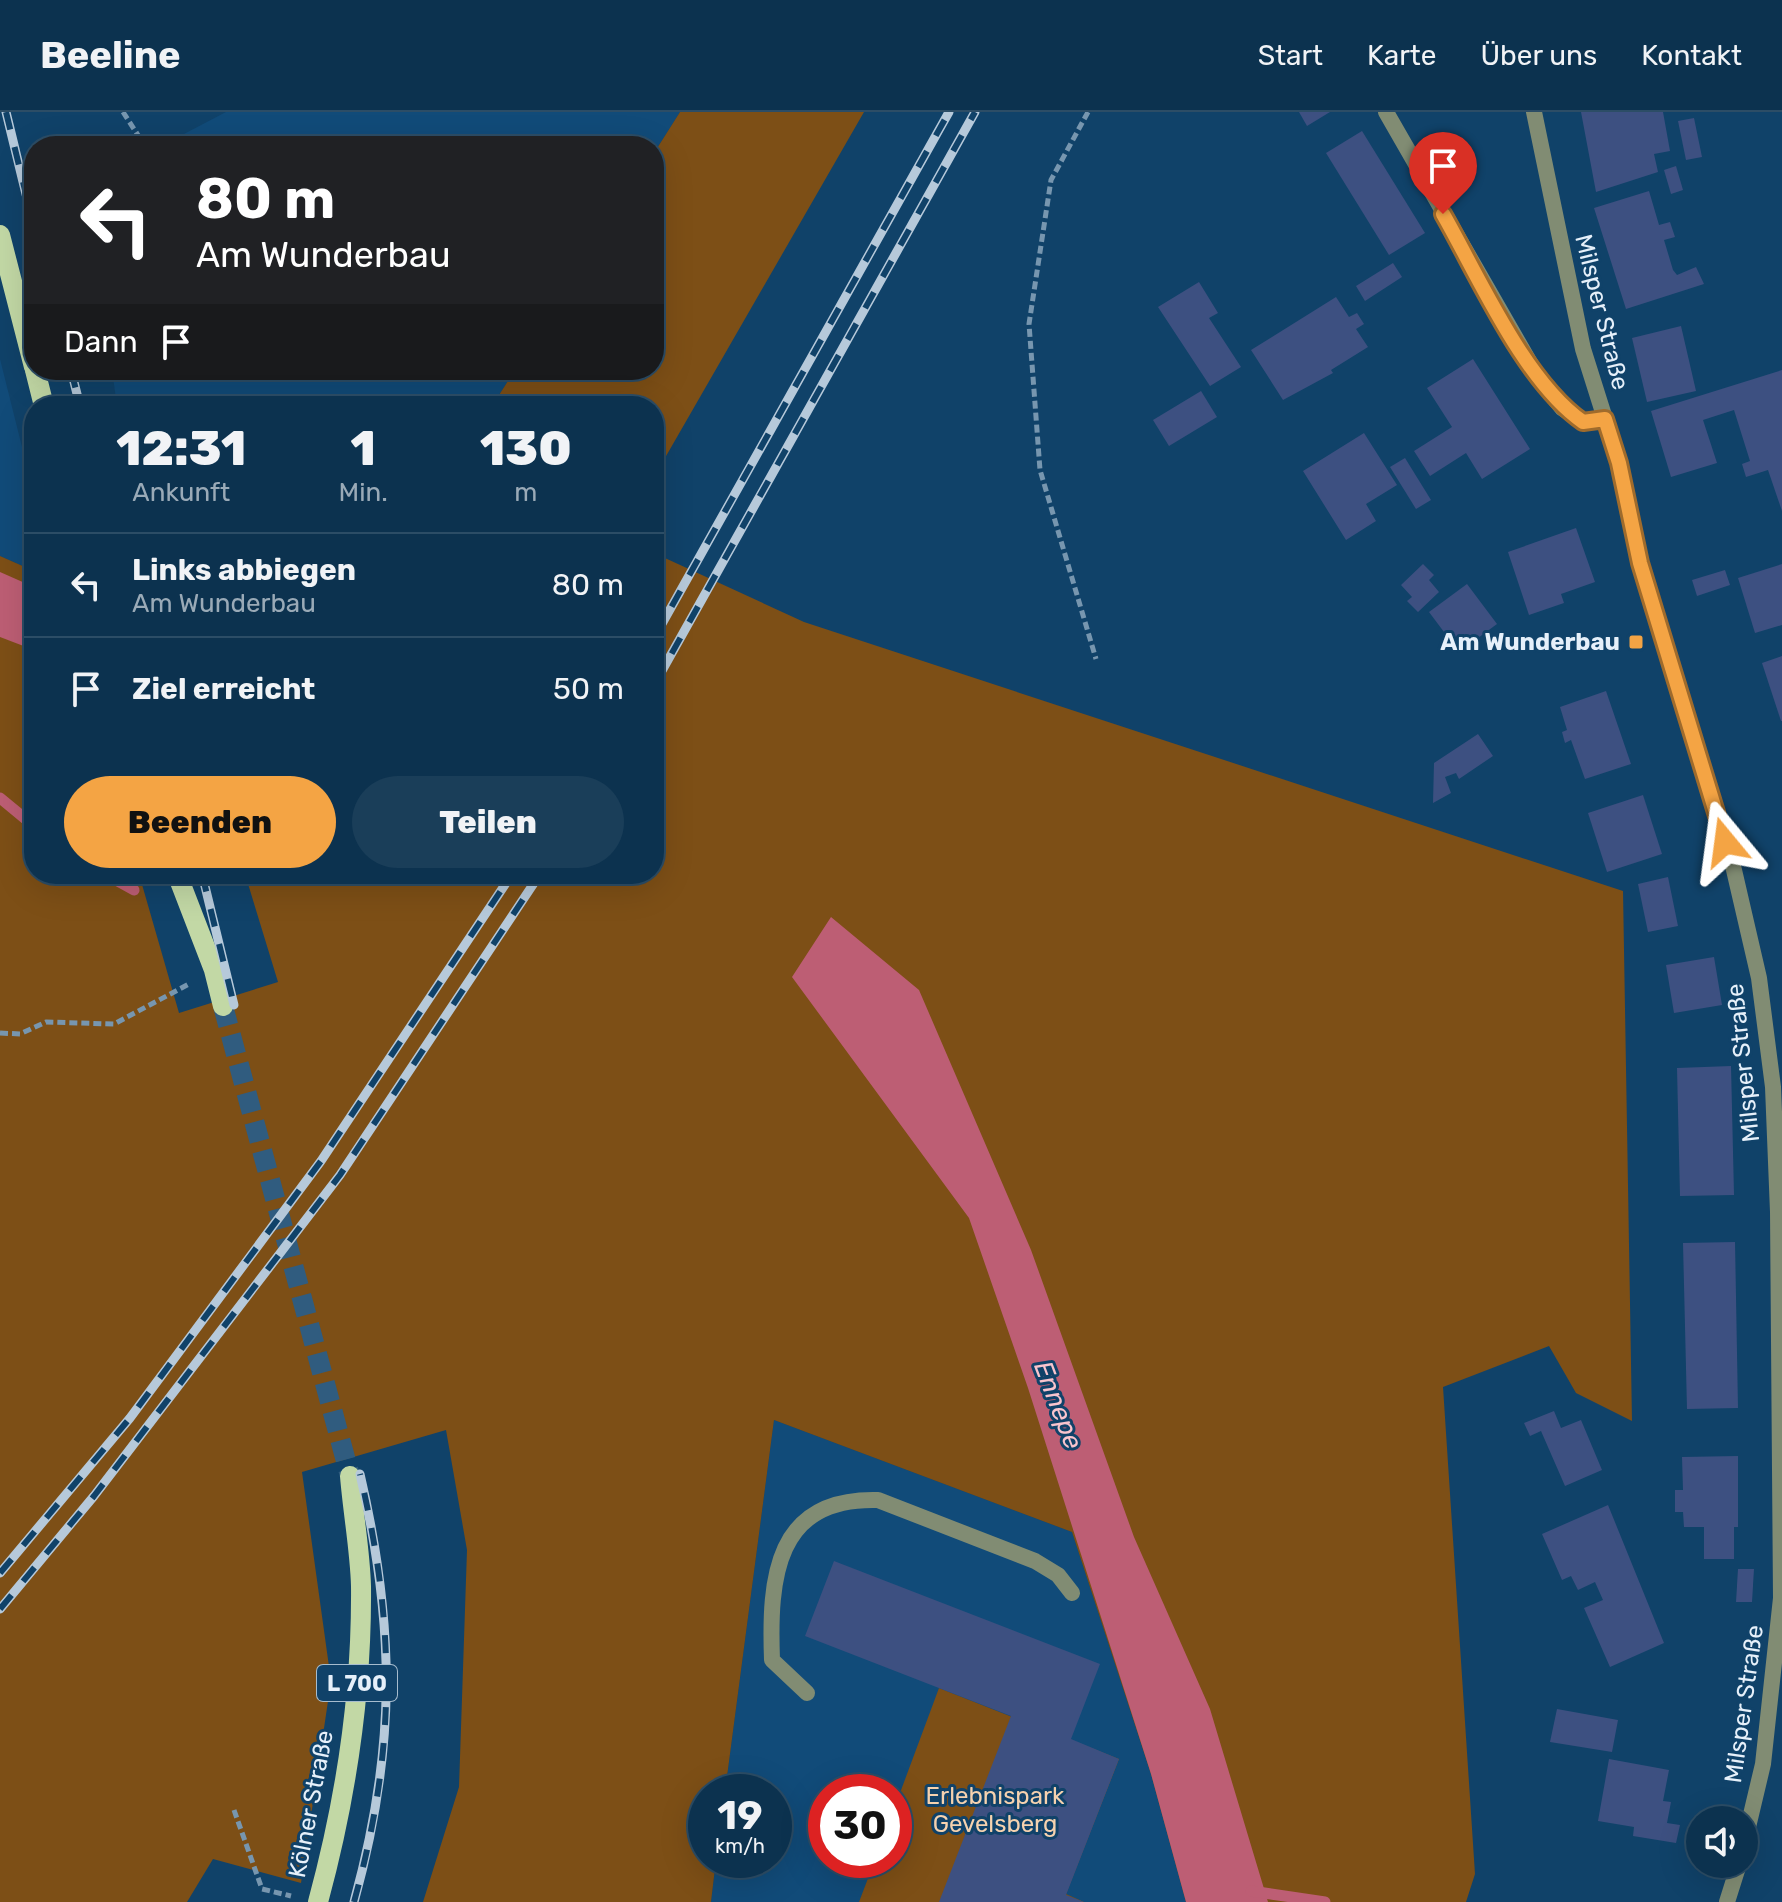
<!DOCTYPE html>
<html lang="de">
<head>
<meta charset="utf-8">
<style>
  body { margin:0; font-family:Rubik,sans-serif; background:#1a3e59; color:#f1f3f6; height:100vh; display:flex; flex-direction:column; font-size:30px; white-space:nowrap }
  * { box-sizing:border-box; margin:0 }
  p { font-size:26px; color:#9aaab7 }
  .icon { flex:none; width:44px; height:44px; fill:none; stroke:currentColor; stroke-width:2; stroke-linecap:round; stroke-linejoin:round }
  .map { position:relative; flex:1; overflow:hidden }
  .panel { position:absolute; left:24px; top:284px; width:640px; height:488px; display:flex; flex-direction:column; background:#0c324f; border-radius:32px; box-shadow:0 8px 32px #0002,0 0 0 2px #2c4d66 }
  .panel>* { flex:none }
  .top-card { position:absolute; left:24px; top:24px; width:640px; height:244px; border-radius:32px; box-shadow:0 8px 32px #0002,0 0 0 2px #2c4d66; background:#202124; color:#fff; overflow:hidden }
  .controls { position:absolute; left:1686px; top:1694px; display:grid; gap:16px }
  .controls a { display:grid; place-items:center; width:72px; height:72px; border-radius:50%; background:#0c324f; box-shadow:0 8px 32px #0002,0 0 0 2px #2c4d66; font-size:40px }
  .speed { position:absolute; left:688px; top:1662px; display:flex; gap:16px; font-size:40px; font-weight:700; text-align:center }
  .speed>* { display:grid; place-content:center; width:104px; height:104px; border-radius:50%; background:#0c324f; box-shadow:0 8px 32px #0002,0 0 0 2px #2c4d66; line-height:1 }
  .speed small { font-size:20px; font-weight:400 }
  .speed .limit { border:12px solid #d22; background:#fff; color:#111 }
  .pin { position:absolute; display:grid; place-items:center; width:68px; height:68px; color:#fff; margin:-82px -34px; border-radius:50% 50% 50% 0; rotate:-45deg; box-shadow:0 0 8px #0007 }
  .pin .icon { rotate:45deg }
  .me { position:absolute; width:88px; margin:-44px; rotate:344deg; stroke-linejoin:round; filter:drop-shadow(0 0 6px #0008) }
  .turn { display:flex; align-items:center; gap:28px; height:168px; padding:0 40px; font-size:36px }
  .turn .icon { width:104px; height:104px; stroke-width:2.5 }
  .turn b { display:block; font-size:56px; line-height:68px }
  .then { display:flex; align-items:center; height:76px; padding:0 40px; background:#0003; gap:16px; font-size:30px }
  .eta { display:flex; justify-content:space-evenly; align-items:center; height:136px; text-align:center }
  .eta b { font-size:48px; font-weight:800; line-height:56px }
  .button { display:flex; gap:16px; margin-top:auto; padding:16px 40px }
  .button a { flex:1; height:92px; border-radius:48px; background:#f4a444; color:#111; font-size:32px; font-weight:800; line-height:92px; text-align:center }
  .button a+a { background:#1a3e59; color:#f1f3f6 }
  ul { padding:0; list-style:none }
  li { display:flex; align-items:center; gap:24px; height:104px; padding:0 40px; border-top:2px solid #2c4d66 }
  li div { flex:1 }
  li b { display:block; font-size:30px }
  li em { font-style:normal }
  header { display:flex; align-items:center; gap:48px; box-sizing:border-box; height:112px; padding:0 40px; background:#0c324f; border-bottom:2px solid #2c4d66 }
  header strong { font-size:38px }
  nav { display:flex; gap:44px; margin-inline-start:auto; font-size:28px }
  .map>svg:first-child { display:block }
  .built { fill:#114b79; fill-rule:evenodd }
  .green { fill:#7d4f16 }
  .water { fill:#bd5e74 }
  .lines { fill:none; stroke-linecap:round; stroke-linejoin:round }
  .stream { stroke:#bd5e74; stroke-width:11 }
  .building { fill:#3d5081 }
  .primary-tunnel { stroke:#305c7f; stroke-width:20; stroke-dasharray:20 10; stroke-linecap:butt }
  .path { stroke:#7796af; stroke-width:5; stroke-dasharray:8 4; stroke-linecap:butt }
  .lane { stroke:#818c73; stroke-width:16 }
  .street { stroke:#818c73; stroke-width:16 }
  .primary { stroke:#c2d8a5; stroke-width:20 }
  .rail-casing { stroke:#b6c9da; stroke-width:9 }
  .rail { stroke:#104269; stroke-width:6; stroke-dasharray:18; stroke-linecap:butt }
  .route-casing { stroke:#9f6b2c; stroke-width:20 }
  .route { stroke:#f4a444; stroke-width:14 }
  .poi-dot { fill:#f4a444; stroke:#104269; stroke-width:3 }
  .labels { text-anchor:middle; dominant-baseline:central; stroke-width:6; stroke-linejoin:round; paint-order:stroke }
  .shield { fill:#104269; stroke:#a6bcce; stroke-width:2 }
  .shield-label { font-size:22px; font-weight:bold; fill:#e6f0fa }
  .street-label { font-size:24px; fill:#e6f0fa; stroke:#104269 }
  .poi-label { font-size:24px; font-weight:bold; fill:#e6f0fa; stroke:#104269; text-anchor:end }
  .park-label { font-size:24px; fill:#f5d2af; stroke:#104269 }
  .water-label { font-size:26px; font-style:italic; fill:#f9c4cd; stroke:#104269 }
</style>
</head>
<body>
<header>
<strong>Beeline</strong>
<nav><a>Start</a><a>Karte</a><a>Über uns</a><a>Kontakt</a></nav>
</header>
<div class="map">
<svg width="1782" height="1790" viewBox="0 0 1782 1790">
  <rect width="100%" height="100%" fill="#104269"/>
  <!-- built -->
  <g class="built">
    <path d="M226 0H680L654 41V34H161Z"/>
    <path d="M0 247 34 383V459L0 444Z"/>
    <path d="M112 258H515L492 294H117Z"/>
    <path d="M774 1308 1072 1420 1151 1662 1186 1790H711L716 1748H774V1680H725ZM826 1680H894V1748H826Z"/>
  </g>
  <!-- green -->
  <g class="green">
    <path d="M680 0H864L654 365V294H492L515 258H654V41Z"/>
    <path d="M654 441 804 510 1623 779 1632 1309 1576 1281 1549 1234 1443 1275 1475 1762 1466 1790H1186L1151 1662 1072 1420 774 1308 725 1680H706V1748H716L711 1790H423L459 1675 467 1438 446 1318 302 1360 331 1569 301 1771 213 1747 187 1790H0V444L34 459V762H139L179 901 278 870 245 762H654Z"/>
    <path d="M939 1576 1119 1647 1066 1782 1084 1790H859L875 1748H894V1697Z"/>
  </g>
  <!-- water -->
  <g class="water">
    <path d="M0 460 34 475V538L0 525Z"/>
    <path d="M831 805 919 878 1031 1138 1134 1425 1210 1597 1268 1790H1186L1151 1662 1028 1276 969 1106 792 865Z"/>
  </g>
  <g class="lines">
    <!-- stream -->
    <g class="stream">
      <path d="M0 686 34 714"/>
      <path d="M105 762 134 778"/>
      <path d="M1251 1779 1325 1790"/>
    </g>
  </g>
  <!-- building -->
  <g class="building">
    <path d="M1299 0H1330L1307 14Z"/>
    <path d="M1581 0H1663L1670 39 1654 42 1658 60 1596 80Z"/>
    <path d="M1694 6 1702 45 1686 48 1678 9Z"/>
    <path d="M1362 19 1425 121 1389 143 1326 41Z"/>
    <path d="M1676 54 1683 78 1671 82 1664 58Z"/>
    <path d="M1649 79 1659 113 1670 110 1675 125 1664 128 1673 158 1677 163 1696 155 1704 172 1626 197 1594 96Z"/>
    <path d="M1393 151 1402 165 1365 189 1356 174Z"/>
    <path d="M1199 170 1218 201 1209 206 1241 255 1210 274 1158 195Z"/>
    <path d="M1336 185 1349 205 1357 201 1364 212 1356 217 1368 235 1331 258 1333 261 1283 288 1251 238Z"/>
    <path d="M1681 214 1696 279 1647 290 1632 226Z"/>
    <path d="M1473 247 1530 337 1482 367 1466 341 1430 364 1414 339 1452 315 1427 276Z"/>
    <path d="M1782 258V399L1768 358 1746 365 1742 352 1750 349 1734 298 1703 308 1717 351 1671 365 1651 299Z"/>
    <path d="M1201 279 1217 305 1169 334 1153 308Z"/>
    <path d="M1364 321 1397 373 1366 392 1376 409 1346 428 1303 359Z"/>
    <path d="M1405 346 1431 388 1416 397 1390 355Z"/>
    <path d="M1576 416 1595 470 1561 482 1564 491 1529 503 1508 440Z"/>
    <path d="M1423 452 1434 463 1429 468 1439 480 1418 500 1407 489 1412 485 1401 473Z"/>
    <path d="M1782 452V513L1755 521 1738 466Z"/>
    <path d="M1725 458 1730 473 1697 484 1692 468Z"/>
    <path d="M1467 472 1497 512 1459 540 1429 500Z"/>
    <path d="M1782 544V609H1781L1762 551Z"/>
    <path d="M1606 579 1631 652 1585 667 1571 628 1565 631 1562 620 1567 618 1560 595Z"/>
    <path d="M1478 622 1493 644 1459 667 1456 661 1445 665 1451 681 1433 691 1434 651Z"/>
    <path d="M1643 683 1662 742 1607 760 1588 701Z"/>
    <path d="M1668 765 1678 814 1648 820 1638 772Z"/>
    <path d="M1714 845 1722 893 1674 901 1666 853Z"/>
    <path d="M1731 954 1734 1083 1680 1084 1677 956Z"/>
    <path d="M1735 1130 1738 1296 1687 1297 1683 1131Z"/>
    <path d="M1554 1299 1561 1316 1581 1308 1602 1358 1565 1374 1541 1319 1530 1324 1524 1311Z"/>
    <path d="M1738 1344V1415H1734V1447H1704V1415H1684L1683 1400H1675V1378H1683L1682 1345Z"/>
    <path d="M1608 1393 1664 1531 1610 1555 1584 1496 1603 1488 1595 1470 1578 1478 1571 1464 1562 1468 1542 1422Z"/>
    <path d="M834 1449 1100 1552 1071 1627 1119 1647 1066 1783 1084 1790H939L1011 1604 805 1524Z"/>
    <path d="M1738 1457H1754L1752 1490H1736Z"/>
    <path d="M1557 1597 1618 1608 1612 1640 1550 1630Z"/>
    <path d="M1609 1647 1669 1658 1663 1689 1671 1690 1667 1711 1680 1713 1676 1731 1633 1724 1634 1715 1598 1709Z"/>
  </g>
  <g class="lines">
    <!-- primary-tunnel -->
    <path class="primary-tunnel" d="M223 894 350 1364"/>
    <!-- path -->
    <g class="path">
      <path d="M123 0 145 34"/>
      <path d="M1088 0 1051 68 1029 212 1040 358 1096 547"/>
      <path d="M0 921 20 922 46 910 114 912 189 872"/>
      <path d="M234 1698 262 1777 291 1784"/>
    </g>
    <!-- lane -->
    <path class="lane" d="M807 1581 772 1548C769 1466 775 1385 878 1388L1035 1449 1058 1463 1072 1481"/>
    <!-- street -->
    <g class="street">
      <path d="M1386 0 1541 270 1562 296 1583 310 1605 307"/>
      <path d="M1534 0 1583 237 1619 351 1640 451 1734 758 1759 866 1773 975 1778 1100 1781 1486 1763 1652 1744 1732"/>
      <path d="M1727 1790 1739 1752"/>
    </g>
    <!-- primary -->
    <g class="primary">
      <path d="M0 123 34 255"/>
      <path d="M35 258 44 294"/>
      <path d="M177 762 214 858 223 894"/>
      <path d="M318 1790C346 1687 362 1582 361 1474 360 1438 353 1401 350 1364"/>
    </g>
    <defs>
      <g id="rail">
        <path d="M6 0 34 115"/>
        <path d="M71 258 80 294"/>
        <path d="M654 526 949 0"/>
        <path d="M654 573 975 0"/>
        <path d="M202 762 234 893"/>
        <path d="M0 1461 130 1306 321 1049 512 762"/>
        <path d="M0 1497 94 1384 340 1063 540 762"/>
        <path d="M354 1790C396 1638 396 1516 360 1362"/>
      </g>
    </defs>
    <!-- rail casing -->
    <use href="#rail" class="rail-casing"/>
    <!-- rail -->
    <use href="#rail" class="rail"/>
  </g>
  <g class="lines">
    <defs>
      <path id="route" d="M1443 102C1479 165 1524 269 1583 310L1605 307 1619 351 1640 451 1725 730"/>
    </defs>
    <!-- route casing -->
    <use href="#route" class="route-casing"/>
    <!-- route -->
    <use href="#route" class="route"/>
  </g>
  <!-- markers -->
  <rect class="poi-dot" x="1628" y="522" width="16" height="16" rx="4"/>
  <g class="labels">
    <!-- shield labels -->
    <rect class="shield" x="317" y="1553" width="80" height="36" rx="6"/>
    <g class="shield-label">
      <text x="357" y="1571">L 700</text>
    </g>
    <!-- street labels -->
    <g class="street-label">
      <text transform="translate(1602 200) rotate(76)">Milsper Straße</text>
      <text transform="translate(1743 951) rotate(-96)">Milsper Straße</text>
      <text transform="translate(1744 1592) rotate(-82)">Milsper Straße</text>
      <text transform="translate(311 1692) rotate(-79)">Kölner Straße</text>
    </g>
    <!-- poi labels -->
    <g class="poi-label">
      <text x="1620" y="530">Am Wunderbau</text>
    </g>
    <!-- park labels -->
    <g class="park-label">
      <text x="995" y="1684">Erlebnispark<tspan x="995" dy="28">Gevelsberg</tspan></text>
    </g>
    <!-- water labels -->
    <g class="water-label">
      <text transform="translate(1058 1293) rotate(69)">Ennepe</text>
    </g>
  </g>
</svg>
<div class="controls">
<a><svg class="icon" aria-label="sound" viewBox="0 0 24 24"><path d="M4 9h4l5-4v14l-5-4H4zM17 9q2 3 0 6"/></svg></a>
</div>
<div class="speed"><div>19<small>km/h</small></div><div class="limit">30</div></div>
<div class="pin" style="left:1443px;top:102px;background:#d93025"><svg class="icon" aria-label="arrive" viewBox="0 0 24 24"><path d="M6 21V4h12l-3 4 3 4H6"/></svg></div>
<svg class="me" style="left:1725px;top:730px" viewBox="-20 -20 40 40"><path d="M0-17L14 15 0 8-14 15z" fill="#f4a444" stroke="#fff" stroke-width="4"/></svg>
<div class="top-card">
<div class="turn"><svg class="icon" aria-label="left" viewBox="0 0 24 24"><path d="M17 20v-9H6M10 6l-5 5 5 5"/></svg><div><b>80 m</b>Am Wunderbau</div></div>
<div class="then">Dann<svg class="icon" aria-label="arrive" viewBox="0 0 24 24"><path d="M6 21V4h12l-3 4 3 4H6"/></svg></div>
</div>
<section class="panel">
<div class="eta">
<div><b>12:31</b><p>Ankunft</p></div>
<div><b>1</b><p>Min.</p></div>
<div><b>130</b><p>m</p></div>
</div>
<ul>
<li><svg class="icon" aria-label="left" viewBox="0 0 24 24"><path d="M17 20v-9H6M10 6l-5 5 5 5"/></svg><div><b>Links abbiegen</b><p>Am Wunderbau</p></div><em>80 m</em></li>
<li><svg class="icon" aria-label="arrive" viewBox="0 0 24 24"><path d="M6 21V4h12l-3 4 3 4H6"/></svg><div><b>Ziel erreicht</b></div><em>50 m</em></li>
</ul>
<div class="button"><a>Beenden</a><a>Teilen</a></div>
</section>
</div>
</body>
</html>
